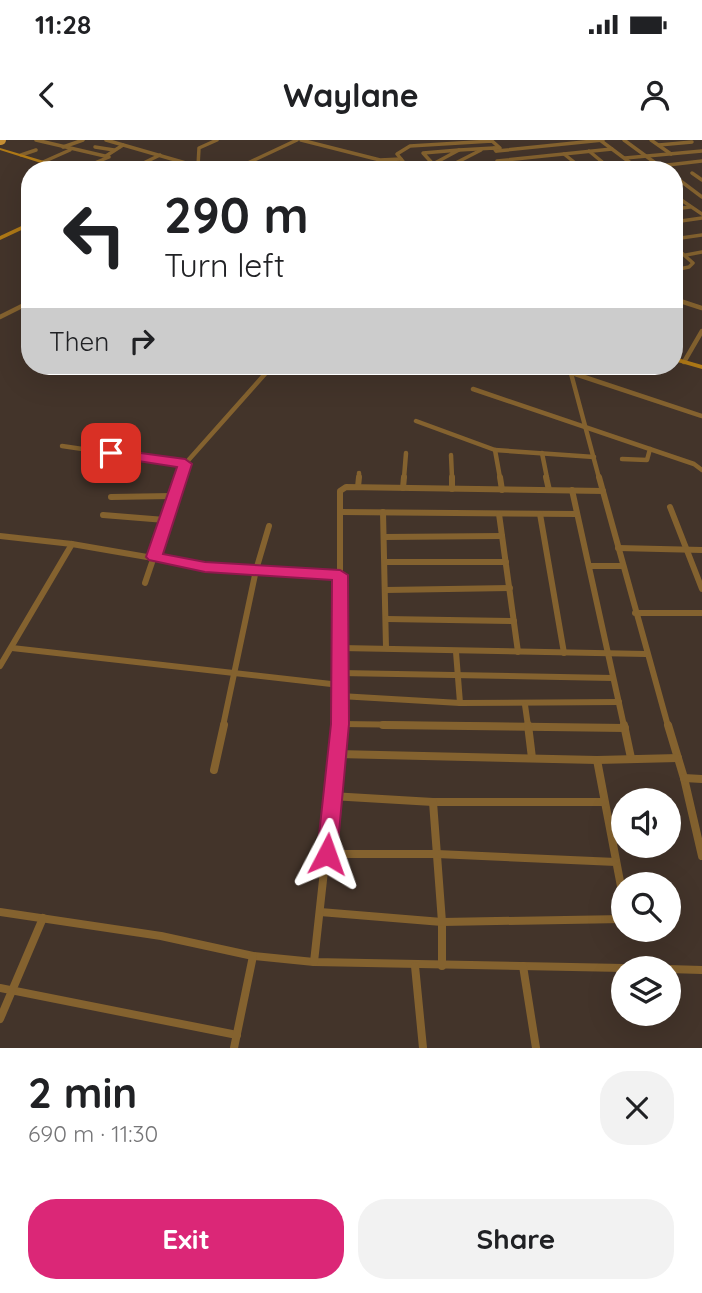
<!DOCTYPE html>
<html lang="en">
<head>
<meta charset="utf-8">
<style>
  body { margin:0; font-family:Quicksand,sans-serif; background:#f2f2f2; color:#202124; height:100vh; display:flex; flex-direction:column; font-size:26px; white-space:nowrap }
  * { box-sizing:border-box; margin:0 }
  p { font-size:23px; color:#757577 }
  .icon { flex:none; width:38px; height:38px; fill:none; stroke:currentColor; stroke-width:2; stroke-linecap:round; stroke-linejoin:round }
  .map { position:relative; height:908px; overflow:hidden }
  .drawer { display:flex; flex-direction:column; background:#fff; flex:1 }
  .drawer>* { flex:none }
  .guide { position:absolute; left:21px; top:21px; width:662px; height:214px; border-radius:28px; box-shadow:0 7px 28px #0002; background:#fff; color:#202124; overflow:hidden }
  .fabs { position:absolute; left:611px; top:648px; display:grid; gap:14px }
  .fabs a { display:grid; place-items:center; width:70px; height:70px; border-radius:50%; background:#fff; box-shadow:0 7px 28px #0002; font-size:35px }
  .pin { position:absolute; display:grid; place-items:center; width:60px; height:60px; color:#fff; margin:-30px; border-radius:14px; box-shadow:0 4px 10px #0006 }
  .me { position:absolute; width:77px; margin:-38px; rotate:4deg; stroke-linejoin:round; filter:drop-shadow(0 0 5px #0008) }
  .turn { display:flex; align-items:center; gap:24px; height:147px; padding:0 28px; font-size:32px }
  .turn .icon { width:91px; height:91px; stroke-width:2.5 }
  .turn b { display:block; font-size:49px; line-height:60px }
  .then { display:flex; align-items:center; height:66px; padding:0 28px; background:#0003; gap:14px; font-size:26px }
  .round { display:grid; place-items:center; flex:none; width:74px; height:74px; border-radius:28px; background:#f2f2f2 }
  .head { display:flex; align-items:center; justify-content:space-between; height:119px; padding:0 28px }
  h1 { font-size:42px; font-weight:700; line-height:52px }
  .button { display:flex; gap:14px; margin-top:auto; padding:14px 28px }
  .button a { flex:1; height:80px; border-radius:28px; background:#db2777; color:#fff; font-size:28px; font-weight:700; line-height:80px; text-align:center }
  .button a+a { background:#f2f2f2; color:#202124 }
  .status { display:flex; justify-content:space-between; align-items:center; height:49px; padding:0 35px; background:#fff; direction:ltr }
  .status svg { height:19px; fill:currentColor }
  header { display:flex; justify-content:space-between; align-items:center; height:91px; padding:0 28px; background:#fff; font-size:32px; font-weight:700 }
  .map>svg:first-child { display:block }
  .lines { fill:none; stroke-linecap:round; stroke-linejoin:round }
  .street-far3 { stroke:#84622f; stroke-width:3.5 }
  .street-far2 { stroke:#84622f; stroke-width:4.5 }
  .street-far1 { stroke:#84622f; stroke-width:6 }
  .street { stroke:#84622f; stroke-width:8 }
  .secondary { fill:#af7916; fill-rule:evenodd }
  .primary { stroke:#c58e34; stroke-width:10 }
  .route { fill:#db2777; stroke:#8e194d; stroke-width:2 }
</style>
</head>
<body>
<div class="status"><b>11:28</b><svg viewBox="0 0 49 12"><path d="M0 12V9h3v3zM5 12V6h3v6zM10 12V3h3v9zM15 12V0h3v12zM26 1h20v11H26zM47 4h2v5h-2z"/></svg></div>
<header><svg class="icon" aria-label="back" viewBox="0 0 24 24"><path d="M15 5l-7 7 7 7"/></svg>Waylane<svg class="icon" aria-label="person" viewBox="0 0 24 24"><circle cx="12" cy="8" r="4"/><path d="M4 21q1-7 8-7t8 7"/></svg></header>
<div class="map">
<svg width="702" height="908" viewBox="0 0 702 908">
  <rect width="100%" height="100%" fill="#43342a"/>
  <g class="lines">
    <!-- street-far3 -->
    <g class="street-far3">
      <path d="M36 0 109 17 78 30"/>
      <path d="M106 0 210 30"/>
      <path d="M301 0 380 20 401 19"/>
      <path d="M600 0 640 30"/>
      <path d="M624 0 665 30"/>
      <path d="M651 0 671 14"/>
      <path d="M659 5 692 2"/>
      <path d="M63 7 83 0"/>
      <path d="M95 7 114 10"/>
      <path d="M459 10 433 24 423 13Z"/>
      <path d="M459 10 494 8 496 11"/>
      <path d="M497 11 603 0"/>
      <path d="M589 11 612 30"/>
      <path d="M564 14 584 30"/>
      <path d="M21 15 36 10"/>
      <path d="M106 16 123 5"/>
      <path d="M625 18 702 11"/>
      <path d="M497 21 612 9"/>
      <path d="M43 22 70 10"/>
      <path d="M198 26 199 8 217 0"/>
      <path d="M659 26 702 21"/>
      <path d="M129 30 160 15"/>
      <path d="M233 30 297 0"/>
      <path d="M410 30 397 14 410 6 492 1 500 8H494"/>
      <path d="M442 30 481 10"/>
      <path d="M512 30 576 23"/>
      <path d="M619 30 637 28"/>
      <path d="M692 33 702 40"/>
      <path d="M674 36 702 57"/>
      <path d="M674 55 702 74"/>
      <path d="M674 69 690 67"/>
      <path d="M674 82 702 78"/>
      <path d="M674 99 702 95"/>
      <path d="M674 106 693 123 689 127 674 130"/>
      <path d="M686 115 702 112"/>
    </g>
    <!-- street-far2 -->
    <g class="street-far2">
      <path d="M674 159 702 168"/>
      <path d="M0 177 30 162"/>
      <path d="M684 222 702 191"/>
      <path d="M551 226 702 276"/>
      <path d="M569 226 599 338"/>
      <path d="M473 249 694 324 702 330"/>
      <path d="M416 281 495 310 594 317"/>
      <path d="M62 306 185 324"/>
      <path d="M495 310 500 338"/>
      <path d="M542 313 547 338"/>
      <path d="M451 315 452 338"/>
      <path d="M622 319 647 320 650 309"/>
      <path d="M180 338 185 324 272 226"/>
      <path d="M359 338V333"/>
      <path d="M404 338 406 313"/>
    </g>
    <!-- street-far1 -->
    <g class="street-far1">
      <path d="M452 337V349"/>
      <path d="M500 337 502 350"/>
      <path d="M546 337 549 350"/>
      <path d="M599 337 668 586"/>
      <path d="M358 347 359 337"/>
      <path d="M403 348 404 337"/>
      <path d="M572 350 624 586"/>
      <path d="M111 357 172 356"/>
      <path d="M670 367 702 449"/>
      <path d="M341 372 577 374"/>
      <path d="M383 372 386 508"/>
      <path d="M499 374 518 512"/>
      <path d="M540 374 564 513"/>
      <path d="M103 375 165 380"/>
      <path d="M0 396 72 404 205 427 340 435"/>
      <path d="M384 397 502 396"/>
      <path d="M618 408 702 410"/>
      <path d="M385 422H506"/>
      <path d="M589 426H623"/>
      <path d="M145 443 181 337"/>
      <path d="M386 450 510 448"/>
      <path d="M635 473H702"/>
      <path d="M387 479 514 481"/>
      <path d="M12 508 340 545"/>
      <path d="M341 508 646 514"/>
      <path d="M456 512 460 563"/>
      <path d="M0 526 72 404"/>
      <path d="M340 533 613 538"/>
      <path d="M340 556 460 563 619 562"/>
      <path d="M525 565 528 586"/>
      <path d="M340 584 508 586"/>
      <path d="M223 586 256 430 269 386"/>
      <path d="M340 586V351L346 347 603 351"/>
    </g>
    <!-- street -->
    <g class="street">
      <path d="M383 585 625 588"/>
      <path d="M528 585 532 618"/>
      <path d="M624 585 631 618"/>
      <path d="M668 585 684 638 702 716"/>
      <path d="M337 614 597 620 678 618"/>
      <path d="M597 620 623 757"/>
      <path d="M214 630 224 585"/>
      <path d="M684 638 702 639"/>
      <path d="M331 656 433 662H604"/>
      <path d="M433 662 442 782V826"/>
      <path d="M327 714H437L616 722"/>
      <path d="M0 772 161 796 253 816 314 822 623 828"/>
      <path d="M320 772 442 782 623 779"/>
      <path d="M314 822 340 585"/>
      <path d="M415 826 423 908"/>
      <path d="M523 826 536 908"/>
      <path d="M668 829 702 830"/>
      <path d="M0 848 237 895"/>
      <path d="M0 879 43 778"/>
      <path d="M234 908 253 816"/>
    </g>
    <!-- secondary -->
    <g class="secondary">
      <path d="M0 8 71 29V30H63L0 10Z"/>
      <path d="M30 82V86L0 100V96Z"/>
      <path d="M674 217 702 225V229L674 221Z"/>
    </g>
    <!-- primary -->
    <path class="primary" d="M0 0H1"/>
  </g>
  <!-- route -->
  <path class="route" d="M111 309 185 319 192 324 163 414 205 422 340 430 348 435 349 584 337 714 334 720 327 722 320 720 317 714 331 584 332 440 205 432 149 420 146 417 177 327 106 316 104 313Z"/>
</svg>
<div class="fabs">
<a><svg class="icon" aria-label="sound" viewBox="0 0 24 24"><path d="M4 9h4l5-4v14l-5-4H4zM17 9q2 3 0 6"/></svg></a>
<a><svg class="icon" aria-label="search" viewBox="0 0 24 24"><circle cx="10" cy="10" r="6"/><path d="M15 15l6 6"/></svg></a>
<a><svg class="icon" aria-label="layers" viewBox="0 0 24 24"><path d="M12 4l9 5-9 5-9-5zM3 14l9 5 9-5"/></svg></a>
</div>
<div class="pin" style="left:111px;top:313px;background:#d93025"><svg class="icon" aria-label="arrive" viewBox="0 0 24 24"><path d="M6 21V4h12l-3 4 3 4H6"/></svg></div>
<svg class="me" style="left:327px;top:714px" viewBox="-20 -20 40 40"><path d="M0-17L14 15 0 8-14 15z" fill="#db2777" stroke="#fff" stroke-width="4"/></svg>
<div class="guide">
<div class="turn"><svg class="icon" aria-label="left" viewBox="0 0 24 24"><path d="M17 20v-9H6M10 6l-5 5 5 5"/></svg><div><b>290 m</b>Turn left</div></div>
<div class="then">Then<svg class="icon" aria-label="right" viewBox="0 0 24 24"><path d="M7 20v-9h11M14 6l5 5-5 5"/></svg></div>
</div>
</div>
<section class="drawer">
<div class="head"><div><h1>2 min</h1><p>690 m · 11:30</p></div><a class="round"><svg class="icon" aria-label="close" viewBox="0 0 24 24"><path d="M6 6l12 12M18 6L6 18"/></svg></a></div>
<div class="button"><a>Exit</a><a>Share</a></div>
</section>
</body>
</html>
